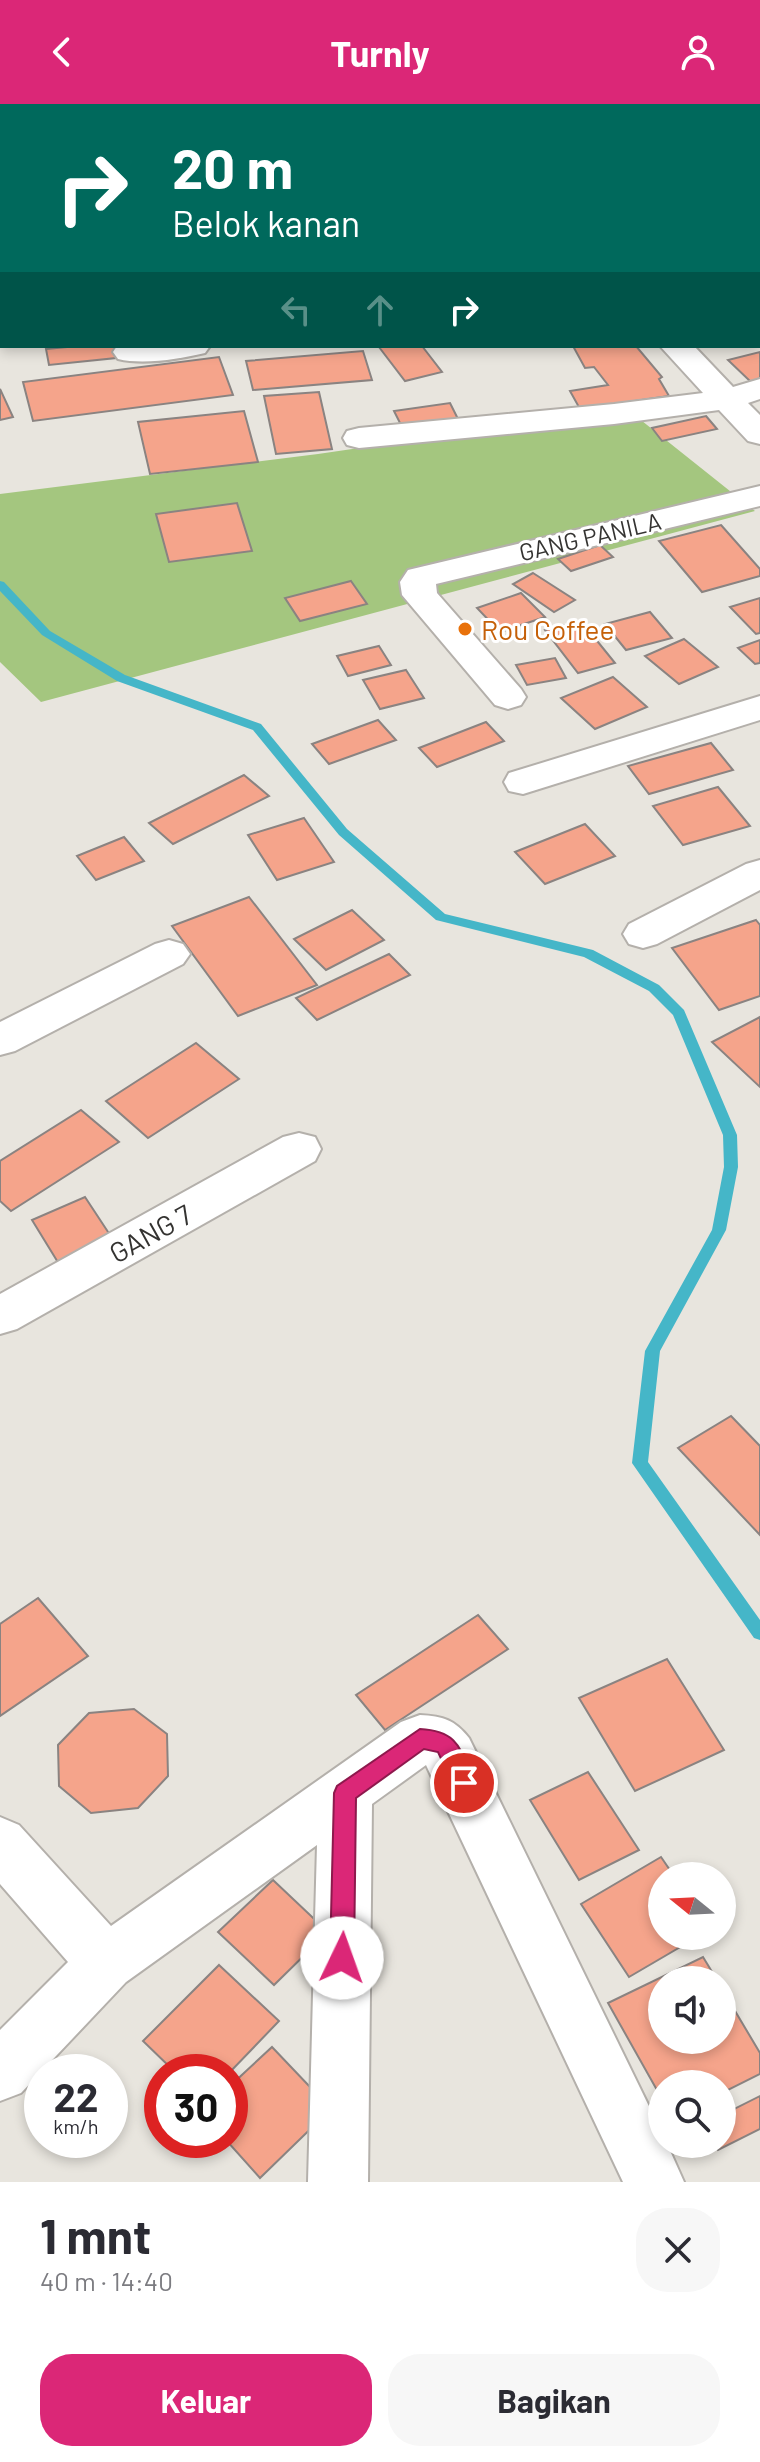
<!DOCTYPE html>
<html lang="id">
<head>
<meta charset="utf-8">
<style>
  body { margin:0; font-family:Barlow,sans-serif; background:#f7f7f7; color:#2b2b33; height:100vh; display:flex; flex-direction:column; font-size:30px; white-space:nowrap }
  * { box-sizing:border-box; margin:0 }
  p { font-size:26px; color:#7c7c81 }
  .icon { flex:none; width:44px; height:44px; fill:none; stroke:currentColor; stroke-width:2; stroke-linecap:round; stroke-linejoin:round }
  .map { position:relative; height:2078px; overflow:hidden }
  .drawer { display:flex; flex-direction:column; background:#fff; flex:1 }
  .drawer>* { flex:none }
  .guide { position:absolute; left:0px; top:0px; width:760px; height:244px; box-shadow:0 4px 12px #0003; background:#00695c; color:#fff; overflow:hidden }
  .needle { width:52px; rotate:288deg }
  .fabs { position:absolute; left:648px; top:1758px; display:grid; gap:16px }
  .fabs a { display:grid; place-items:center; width:88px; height:88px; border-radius:50%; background:#fff; box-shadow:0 4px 12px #0003; font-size:40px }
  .speed { position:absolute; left:24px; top:1950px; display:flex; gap:16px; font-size:40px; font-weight:700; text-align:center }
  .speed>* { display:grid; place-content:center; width:104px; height:104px; border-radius:50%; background:#fff; box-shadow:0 4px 12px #0003; line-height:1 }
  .speed small { font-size:20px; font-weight:400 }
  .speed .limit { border:12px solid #d22; background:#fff; color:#111 }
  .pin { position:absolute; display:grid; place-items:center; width:68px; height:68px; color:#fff; margin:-34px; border:4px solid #fff; border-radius:50%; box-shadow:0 2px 8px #0007 }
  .me { position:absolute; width:88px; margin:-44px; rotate:3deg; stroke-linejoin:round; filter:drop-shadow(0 0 6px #0008) }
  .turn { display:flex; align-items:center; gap:28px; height:168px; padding:0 40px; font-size:36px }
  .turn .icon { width:104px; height:104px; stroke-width:2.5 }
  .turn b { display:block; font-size:56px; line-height:68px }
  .lanes { display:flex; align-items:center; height:76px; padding:0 40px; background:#0003; justify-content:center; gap:40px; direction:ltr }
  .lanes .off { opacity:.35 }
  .round { display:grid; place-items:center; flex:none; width:84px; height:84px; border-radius:32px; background:#f7f7f7 }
  .summary { display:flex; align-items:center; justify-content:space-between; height:136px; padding:0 40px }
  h1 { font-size:48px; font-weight:700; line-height:60px }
  .button { display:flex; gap:16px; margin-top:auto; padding:16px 40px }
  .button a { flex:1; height:92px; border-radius:32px; background:#db2777; color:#fff; font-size:32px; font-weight:700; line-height:92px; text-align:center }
  .button a+a { background:#f7f7f7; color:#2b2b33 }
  header { display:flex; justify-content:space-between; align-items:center; height:104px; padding:0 40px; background:#db2777; color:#fff; font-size:36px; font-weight:700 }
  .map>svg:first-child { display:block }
  .green { fill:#a4c67f }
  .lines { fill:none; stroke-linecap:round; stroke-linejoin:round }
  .stream { fill:#45b6c8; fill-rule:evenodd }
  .building { fill:#f5a48b; stroke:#8a8381; stroke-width:2 }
  .minor-casing { stroke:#b4b0ab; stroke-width:4 }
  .minor { fill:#fff; fill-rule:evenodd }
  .route { fill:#db2777; stroke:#8e194d; stroke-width:2 }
  .food-dot { fill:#e8710a; stroke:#fff; stroke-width:3 }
  .labels { text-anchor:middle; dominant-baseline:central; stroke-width:6; stroke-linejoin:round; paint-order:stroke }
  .far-street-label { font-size:24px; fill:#343331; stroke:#fff }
  .food-label { font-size:28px; fill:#c56008; stroke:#fff; text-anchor:start }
  .street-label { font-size:28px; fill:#343331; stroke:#fff }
</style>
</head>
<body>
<header><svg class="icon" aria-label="back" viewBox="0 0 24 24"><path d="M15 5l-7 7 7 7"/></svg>Turnly<svg class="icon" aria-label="person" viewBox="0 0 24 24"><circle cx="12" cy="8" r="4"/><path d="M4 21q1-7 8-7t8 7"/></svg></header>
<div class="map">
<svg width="760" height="2078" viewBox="0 0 760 2078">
  <rect width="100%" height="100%" fill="#e8e5de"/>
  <!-- green -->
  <g class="green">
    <path d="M0 0H383L384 2H2V32Z"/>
    <path d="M627 305 755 407 41 598 0 558V390L318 350Z"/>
  </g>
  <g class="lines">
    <!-- stream -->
    <path class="stream" d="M0 477 4 478 50 527 125 571 261 620 347 725 445 810 593 846 659 881 684 906 737 1031 738 1063 726 1126 660 1247 648 1358 760 1516V1536L754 1534 632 1359 645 1247 712 1126 724 1063 723 1031 673 911 649 887 584 853 436 816 339 731 253 626 117 577 42 531 0 487Z"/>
  </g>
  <!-- building -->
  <g class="building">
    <path d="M78 242H114L116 254 49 261 46 245Z"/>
    <path d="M422 242 442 268 405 277 379 243Z"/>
    <path d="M573 242H636L662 273 659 275 669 292 580 305 570 287 608 281 594 263 585 264Z"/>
    <path d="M363 247 372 276 253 286 246 257Z"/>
    <path d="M760 248V279L753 280 728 256Z"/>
    <path d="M219 253 233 291 33 317 23 278Z"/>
    <path d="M0 285 13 313 0 316Z"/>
    <path d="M319 288 332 345 276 350 264 292Z"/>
    <path d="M450 299 459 317 403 325 394 307Z"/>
    <path d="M244 307 258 358 150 370 138 318Z"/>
    <path d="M706 312 717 325 662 337 652 324Z"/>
    <path d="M237 399 252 447 169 458 156 410Z"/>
    <path d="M721 421 760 465V472L702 488 659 437Z"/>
    <path d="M600 441 613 453 571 467 558 455Z"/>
    <path d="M533 469 575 496 554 508 513 480Z"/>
    <path d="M351 477 367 500 300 517 285 494Z"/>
    <path d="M521 489 545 513 500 528 477 504Z"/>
    <path d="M760 494V529L756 530 730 503Z"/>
    <path d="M650 508 672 534 626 546 605 520Z"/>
    <path d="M581 517 615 559 578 569 545 526Z"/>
    <path d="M684 535 718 563 679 580 645 552Z"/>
    <path d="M760 536V559L755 560 738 544Z"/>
    <path d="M379 542 391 561 348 572 337 552Z"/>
    <path d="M555 554 566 574 527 581 516 561Z"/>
    <path d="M406 566 424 594 380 605 363 576Z"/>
    <path d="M613 573 647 603 595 625 561 594Z"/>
    <path d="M378 616 396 636 329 660 312 640Z"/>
    <path d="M486 618 504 637 437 663 419 644Z"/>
    <path d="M711 639 733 666 649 690 628 662Z"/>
    <path d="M244 671 269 692 173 740 149 719Z"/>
    <path d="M718 683 750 722 683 741 653 702Z"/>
    <path d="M304 714 334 758 277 776 248 731Z"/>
    <path d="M585 720 615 752 545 780 515 748Z"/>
    <path d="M124 733 144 757 96 776 77 752Z"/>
    <path d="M249 793 317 881 238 912 172 822Z"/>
    <path d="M352 806 384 836 326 866 294 835Z"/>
    <path d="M756 816 760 821V892L719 906 672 844Z"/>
    <path d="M389 850 410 871 317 916 296 894Z"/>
    <path d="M760 913V983L712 938Z"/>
    <path d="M196 939 239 975 148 1034 106 997Z"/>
    <path d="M81 1006 119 1038 11 1107 0 1097V1057Z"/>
    <path d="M85 1093 114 1137 59 1160 32 1116Z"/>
    <path d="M731 1312 760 1342V1431L678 1344Z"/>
    <path d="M38 1494 88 1552 0 1612V1520Z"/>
    <path d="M478 1511 508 1545 385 1626 356 1591Z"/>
    <path d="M667 1555 724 1646 635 1687 579 1594Z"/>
    <path d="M134 1605 167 1630 168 1672 138 1704 91 1709 59 1682 58 1641 89 1609Z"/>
    <path d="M588 1668 639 1746 579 1776 530 1696Z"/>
    <path d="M661 1753 674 1772H662V1832H699L629 1873 581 1800Z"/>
    <path d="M273 1776 328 1828 274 1881 218 1828Z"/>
    <path d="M703 1853 717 1876H662V1936H722V1885L760 1949V1970L722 1989V1980H662V1995L608 1899Z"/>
    <path d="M219 1861 279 1917 230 1968H175L143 1937Z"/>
    <path d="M272 1943 331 2005 260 2074 226 2036H230V1982Z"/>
    <path d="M760 1992V2025L718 2046 714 2040H722V2011Z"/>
  </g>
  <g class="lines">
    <defs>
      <g id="minor">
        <path d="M428 0H456L458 2H430Z"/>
        <rect x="0" y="123" width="2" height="18"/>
        <rect x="758" y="223" width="2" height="18"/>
        <path d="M117 242H210L205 249C180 255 143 261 118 255L113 248Z"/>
        <path d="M660 242H694L733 283 760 275V295L748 299 760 311V340L748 337 719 306 614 320 359 344 347 341 343 334 347 327 359 324 614 300 703 289Z"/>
        <path d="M760 382V402L436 480 437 489 521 585 526 593 521 601 508 605 495 601 402 491 400 478 408 466Z"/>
        <path d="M760 592V616L523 690 509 687 504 678 509 669Z"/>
        <path d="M760 756V786L657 840 643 844 629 840 623 830 629 820 746 760Z"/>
        <path d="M169 836 183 840 190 850 183 860 15 947 0 951V918L155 840Z"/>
        <path d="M299 1029 315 1033 321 1045 315 1057 17 1225 0 1230V1190L283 1033Z"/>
        <path d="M420 1611C443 1612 455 1616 469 1634L662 2029V2040H667L684 2078H623L426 1661 372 1700 368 2078H308L317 1741 126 1878 21 1989 0 1997V1926L68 1858 0 1780V1713L19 1721 111 1822 401 1618Z"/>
      </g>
    </defs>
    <!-- minor casing -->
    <use href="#minor" class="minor-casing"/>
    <!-- minor -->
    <use href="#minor" class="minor"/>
  </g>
  <!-- route -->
  <path class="route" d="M420 1625C460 1627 460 1646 475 1679L472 1687 464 1690 456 1687 438 1648 424 1645 356 1694 354 1854 350 1862 342 1865 334 1862 330 1854 334 1689 337 1682Z"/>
  <!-- markers -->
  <circle class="food-dot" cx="465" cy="525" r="8"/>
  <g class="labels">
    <!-- far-street labels -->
    <g class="far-street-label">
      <text transform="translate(590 432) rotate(-13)">GANG PANILA</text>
    </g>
    <!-- food labels -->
    <g class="food-label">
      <text x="481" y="525">Rou Coffee</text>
    </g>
    <!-- street labels -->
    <g class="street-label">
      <text transform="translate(150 1129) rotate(-29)">GANG 7</text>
    </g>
  </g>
</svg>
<div class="fabs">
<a><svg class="needle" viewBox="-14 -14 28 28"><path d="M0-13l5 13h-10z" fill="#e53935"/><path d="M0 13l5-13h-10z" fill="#7c7c81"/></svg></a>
<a><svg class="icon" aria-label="sound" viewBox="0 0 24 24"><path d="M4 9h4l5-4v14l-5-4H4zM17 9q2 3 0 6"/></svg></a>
<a><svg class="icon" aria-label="search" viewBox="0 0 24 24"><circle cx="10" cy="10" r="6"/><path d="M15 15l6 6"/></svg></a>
</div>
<div class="speed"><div>22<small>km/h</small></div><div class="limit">30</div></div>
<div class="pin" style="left:464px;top:1679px;background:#d93025"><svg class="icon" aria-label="arrive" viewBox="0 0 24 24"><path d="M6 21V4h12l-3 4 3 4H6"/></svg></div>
<svg class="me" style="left:342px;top:1854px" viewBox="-20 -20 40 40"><circle r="19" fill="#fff"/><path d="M0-13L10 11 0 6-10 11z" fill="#db2777"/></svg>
<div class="guide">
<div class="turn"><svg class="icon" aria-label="right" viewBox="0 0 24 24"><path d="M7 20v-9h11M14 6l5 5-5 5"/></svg><div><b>20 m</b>Belok kanan</div></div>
<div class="lanes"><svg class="icon off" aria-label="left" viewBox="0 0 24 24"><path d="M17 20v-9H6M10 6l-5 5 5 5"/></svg><svg class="icon off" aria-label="ahead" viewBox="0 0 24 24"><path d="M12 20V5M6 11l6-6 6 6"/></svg><svg class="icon" aria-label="right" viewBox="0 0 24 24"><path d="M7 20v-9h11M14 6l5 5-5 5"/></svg></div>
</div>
</div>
<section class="drawer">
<div class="summary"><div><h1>1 mnt</h1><p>40 m · 14:40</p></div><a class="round"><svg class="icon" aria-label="close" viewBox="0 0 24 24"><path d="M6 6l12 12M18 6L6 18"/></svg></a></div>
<div class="button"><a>Keluar</a><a>Bagikan</a></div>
</section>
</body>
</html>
